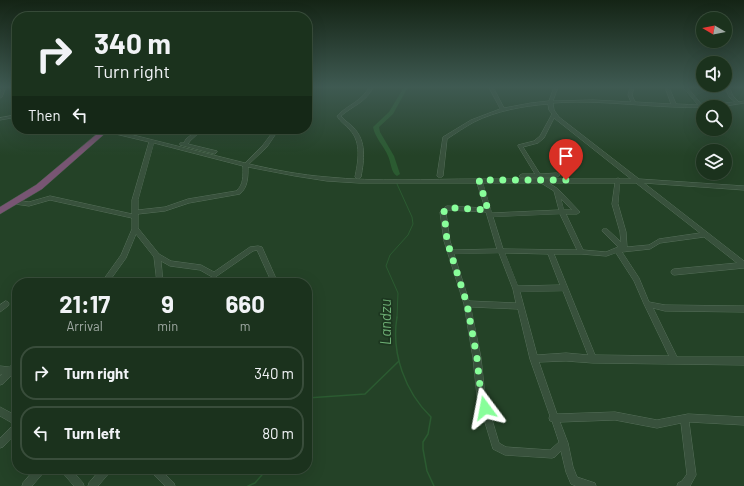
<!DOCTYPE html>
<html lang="en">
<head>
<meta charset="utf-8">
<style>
  body { margin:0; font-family:Barlow,sans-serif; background:#243a26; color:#f1f3f6; height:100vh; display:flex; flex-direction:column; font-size:15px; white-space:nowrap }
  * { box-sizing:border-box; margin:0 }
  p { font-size:13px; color:#a0aaa4 }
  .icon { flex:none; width:22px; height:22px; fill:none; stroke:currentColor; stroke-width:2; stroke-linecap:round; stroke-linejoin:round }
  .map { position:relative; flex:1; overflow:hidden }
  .panel { position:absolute; left:12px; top:278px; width:300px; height:196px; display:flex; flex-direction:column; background:#1b321d; border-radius:16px; box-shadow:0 4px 16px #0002,0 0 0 1px #394d3b }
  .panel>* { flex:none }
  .banner { position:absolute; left:12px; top:12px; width:300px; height:122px; border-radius:16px; box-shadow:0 4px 16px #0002,0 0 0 1px #394d3b; background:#1b321d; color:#f1f3f6; overflow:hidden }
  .needle { width:26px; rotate:280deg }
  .controls { position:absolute; left:696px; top:12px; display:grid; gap:8px }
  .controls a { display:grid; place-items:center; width:36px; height:36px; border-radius:50%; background:#1b321d; box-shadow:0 4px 16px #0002,0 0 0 1px #394d3b; font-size:20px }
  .pin { position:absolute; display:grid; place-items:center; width:34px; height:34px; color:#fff; margin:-41px -17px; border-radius:50% 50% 50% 0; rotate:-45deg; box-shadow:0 0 4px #0007 }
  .pin .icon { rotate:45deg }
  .me { position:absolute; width:44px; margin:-22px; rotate:347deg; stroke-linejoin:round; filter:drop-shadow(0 0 3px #0008) }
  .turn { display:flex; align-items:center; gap:14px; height:84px; padding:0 16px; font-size:18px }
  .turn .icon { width:52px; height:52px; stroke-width:2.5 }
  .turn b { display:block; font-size:28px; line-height:34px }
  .then { display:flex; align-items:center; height:38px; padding:0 16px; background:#0003; gap:8px; font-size:15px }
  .eta { display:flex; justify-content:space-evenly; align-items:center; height:68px; text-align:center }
  .eta b { font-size:24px; font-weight:700; line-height:28px }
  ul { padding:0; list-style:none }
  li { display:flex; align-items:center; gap:12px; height:54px; margin:0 8px 6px; padding:0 8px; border:2px solid #394d3b; border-radius:16px }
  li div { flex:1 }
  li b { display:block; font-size:15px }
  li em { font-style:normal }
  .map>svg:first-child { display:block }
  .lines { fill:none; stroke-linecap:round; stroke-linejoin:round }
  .stream-far1 { stroke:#2b5b31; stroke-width:1 }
  .stream { stroke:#2b5b31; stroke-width:1.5 }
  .river { fill:#2b5b31; fill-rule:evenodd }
  .minor-casing { stroke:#566f5a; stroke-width:1 }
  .highway-casing { stroke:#435c46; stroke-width:1 }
  .minor { fill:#38513c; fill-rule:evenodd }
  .highway { fill:#785573; fill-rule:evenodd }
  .route { stroke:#88fe9a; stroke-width:7; stroke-dasharray:0 12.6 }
  .labels { text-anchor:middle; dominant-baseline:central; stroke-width:3.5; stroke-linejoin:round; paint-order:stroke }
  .water-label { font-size:15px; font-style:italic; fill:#6cad73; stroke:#1d3720 }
</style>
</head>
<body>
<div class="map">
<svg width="744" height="486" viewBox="0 0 744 486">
  <rect width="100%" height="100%" fill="#244227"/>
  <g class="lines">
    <!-- stream-far1 -->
    <path class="stream-far1" d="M397 318 398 293 386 266 390 255 408 235 413 224 412 217 397 184"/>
    <!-- stream -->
    <g class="stream">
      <path d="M397 317C391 353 405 392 431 417L428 434 423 442V449L427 471 434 486"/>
      <path d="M307 398 365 394 399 361"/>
      <path d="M248 486 255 483 267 469"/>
    </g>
    <!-- river -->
    <path class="river" d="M404 87H408L393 114 379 127 380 132 394 156 400 174 397 176C391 173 391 162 388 156 384 146 375 138 373 127L389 112Z"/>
    <defs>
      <g id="minor">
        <path d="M2 87H6L2 97 0 98V92Z"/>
        <path d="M369 87H373C367 102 352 106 341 116 345 121 349 123 353 127 367 141 364 160 361 177L358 179 355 177C358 162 362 143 350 130 346 125 340 122 337 116 347 105 363 101 369 87Z"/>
        <path d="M489 87H493L504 108 531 103 549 101 554 87H558L553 101 593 100 631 102 628 95 630 87H634L632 95 635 102 671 104 665 87H669L676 104 698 105 683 87H687L702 105 735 102 729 97 725 87H729L733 96 739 102 744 101V103C681 115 617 98 553 103L554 110 559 117 639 179 744 186V190L644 183 744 261V268L674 275 672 274 671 272 672 270 674 269 737 263 704 237 660 243 650 249 622 252 639 278 649 302 665 305 744 306V312L665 311 653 308 677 357H744V365L593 363 566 361 539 362 557 414 615 412 657 420 688 414 744 417V425L689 422 696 475 690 486H677L678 483 682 481 687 474 681 423 657 428 615 420 560 422 568 443 573 467 577 477 595 483 596 486H576L571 484 566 472 561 451 555 457 552 458 505 455 493 449 477 396 473 358 464 304 444 241 440 212 445 207 447 206 485 208 477 183H359L327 181 295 176 248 167C248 177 248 187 240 194L189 203 165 211 138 214V228L159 254 171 261 201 265 214 272 250 247 258 246 262 247 278 283H272L257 250 253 251 214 278 200 270 170 266 161 261 163 283H157L154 257 136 234 126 258 108 283H101L121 255 132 229V218L50 200 29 206 15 204 12 202 15 200 29 202 50 196 132 214V200L149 142 103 131V129L137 136 245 163 263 145 275 129H279L267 147 249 164C275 170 301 175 327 177 377 182 427 179 477 179L479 178 481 179H539L541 178 544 179H616L618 178 620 179H631L554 118 544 138 538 143 523 147 540 174 557 173 560 175 557 177H520L519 176 520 175 522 174H535L518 146V145L534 141 540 136 552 114 549 110 548 104C523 106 496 111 474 122 465 127 456 133 447 139L443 176 442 177H438L437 176 443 137 471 120 500 109ZM154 143 243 166C243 175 244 185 236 191L188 199 165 207 138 210V200ZM483 183H541L554 191 559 210 492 213ZM549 183H615L612 204 620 232 621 242 607 229H603L602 231 618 247 606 252 583 250 566 214H577L580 212 558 189ZM620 183H636L700 233 659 239 649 245 627 247 626 232 618 204ZM561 199 572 210H564ZM448 210 486 212 497 249 453 250 450 241 446 213ZM560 214 577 250 503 249 493 217ZM499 253 513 289 516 303 469 301 454 254ZM505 253 548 254 560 285 518 286ZM616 253 634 281 644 304 669 356 595 355 554 254H581L606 256ZM563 291 588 355 566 353 537 355 520 292ZM471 307 518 309 530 359 550 416 549 418 550 421H552L559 442 550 450 506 447 499 443 485 396 481 358Z"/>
        <path d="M17 115V117L0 120V118Z"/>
        <path d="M137 129H143L136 133H132V131Z"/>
        <path d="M179 129H185L194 132 198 129H203L190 141 188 144 217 151V152L215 154 180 145V143H184L186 139 191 135Z"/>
        <path d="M6 301 8 302 9 304 8 306 0 312V305Z"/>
        <path d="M17 361V370L3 384 0 385V376L2 374H0V366L9 367Z"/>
        <path d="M0 407 17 416V432L3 447 0 448V438L14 424 0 416Z"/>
        <path d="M35 469H45L44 472 32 486H22L23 483Z"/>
        <path d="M61 469H71L83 483 84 486H74L62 472Z"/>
        <path d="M101 469H111L110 472 98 486H88L89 483Z"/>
        <path d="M150 469H160L174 483 175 486H165L151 472Z"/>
      </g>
      <path id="highway" d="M103 129H110L42 189 0 214V207L36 185Z"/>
    </defs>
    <!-- minor casing -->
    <use href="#minor" class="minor-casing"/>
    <!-- highway casing -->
    <use href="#highway" class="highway-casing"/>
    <!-- minor -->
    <use href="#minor" class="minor"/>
    <!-- highway -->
    <use href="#highway" class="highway"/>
  </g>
  <!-- sky -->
  <linearGradient id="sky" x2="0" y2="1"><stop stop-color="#142415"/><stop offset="0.56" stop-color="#3f5a52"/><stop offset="1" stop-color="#3f5a52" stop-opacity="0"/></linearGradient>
  <rect width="744" height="155" fill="url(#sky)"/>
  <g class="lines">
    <!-- route -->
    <path class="route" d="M485 408 481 396 477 358 467 304 447 241 444 210 455 208 488 210 479 180H566"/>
  </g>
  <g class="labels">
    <!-- water labels -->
    <g class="water-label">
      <text transform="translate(385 322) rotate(-90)">Landzu</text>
    </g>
  </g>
</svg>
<div class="controls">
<a><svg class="needle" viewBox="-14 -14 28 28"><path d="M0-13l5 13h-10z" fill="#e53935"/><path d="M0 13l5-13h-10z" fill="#a0aaa4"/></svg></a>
<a><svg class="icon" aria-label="sound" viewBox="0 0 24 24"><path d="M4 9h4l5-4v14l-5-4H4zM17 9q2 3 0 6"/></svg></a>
<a><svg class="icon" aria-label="search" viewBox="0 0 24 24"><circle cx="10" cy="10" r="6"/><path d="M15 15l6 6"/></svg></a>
<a><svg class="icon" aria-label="layers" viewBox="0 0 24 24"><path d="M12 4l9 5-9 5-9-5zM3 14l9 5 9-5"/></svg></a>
</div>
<div class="pin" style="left:566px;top:180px;background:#d93025"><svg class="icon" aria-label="arrive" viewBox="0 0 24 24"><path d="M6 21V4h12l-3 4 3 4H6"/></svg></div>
<svg class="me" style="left:485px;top:408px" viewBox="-20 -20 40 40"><path d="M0-17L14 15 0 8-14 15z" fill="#88fe9a" stroke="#fff" stroke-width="4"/></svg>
<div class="banner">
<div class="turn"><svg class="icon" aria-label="right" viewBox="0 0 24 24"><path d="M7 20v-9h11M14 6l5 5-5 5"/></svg><div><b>340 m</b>Turn right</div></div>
<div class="then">Then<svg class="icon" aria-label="left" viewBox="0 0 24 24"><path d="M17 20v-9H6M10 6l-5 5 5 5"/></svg></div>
</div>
<section class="panel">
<div class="eta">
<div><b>21:17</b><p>Arrival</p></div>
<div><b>9</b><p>min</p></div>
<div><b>660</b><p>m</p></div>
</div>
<ul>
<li><svg class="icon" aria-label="right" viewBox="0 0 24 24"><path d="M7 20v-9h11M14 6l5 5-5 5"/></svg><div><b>Turn right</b></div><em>340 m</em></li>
<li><svg class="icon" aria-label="left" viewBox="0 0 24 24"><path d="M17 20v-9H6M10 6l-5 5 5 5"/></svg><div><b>Turn left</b></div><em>80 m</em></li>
</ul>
</section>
</div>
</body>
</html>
